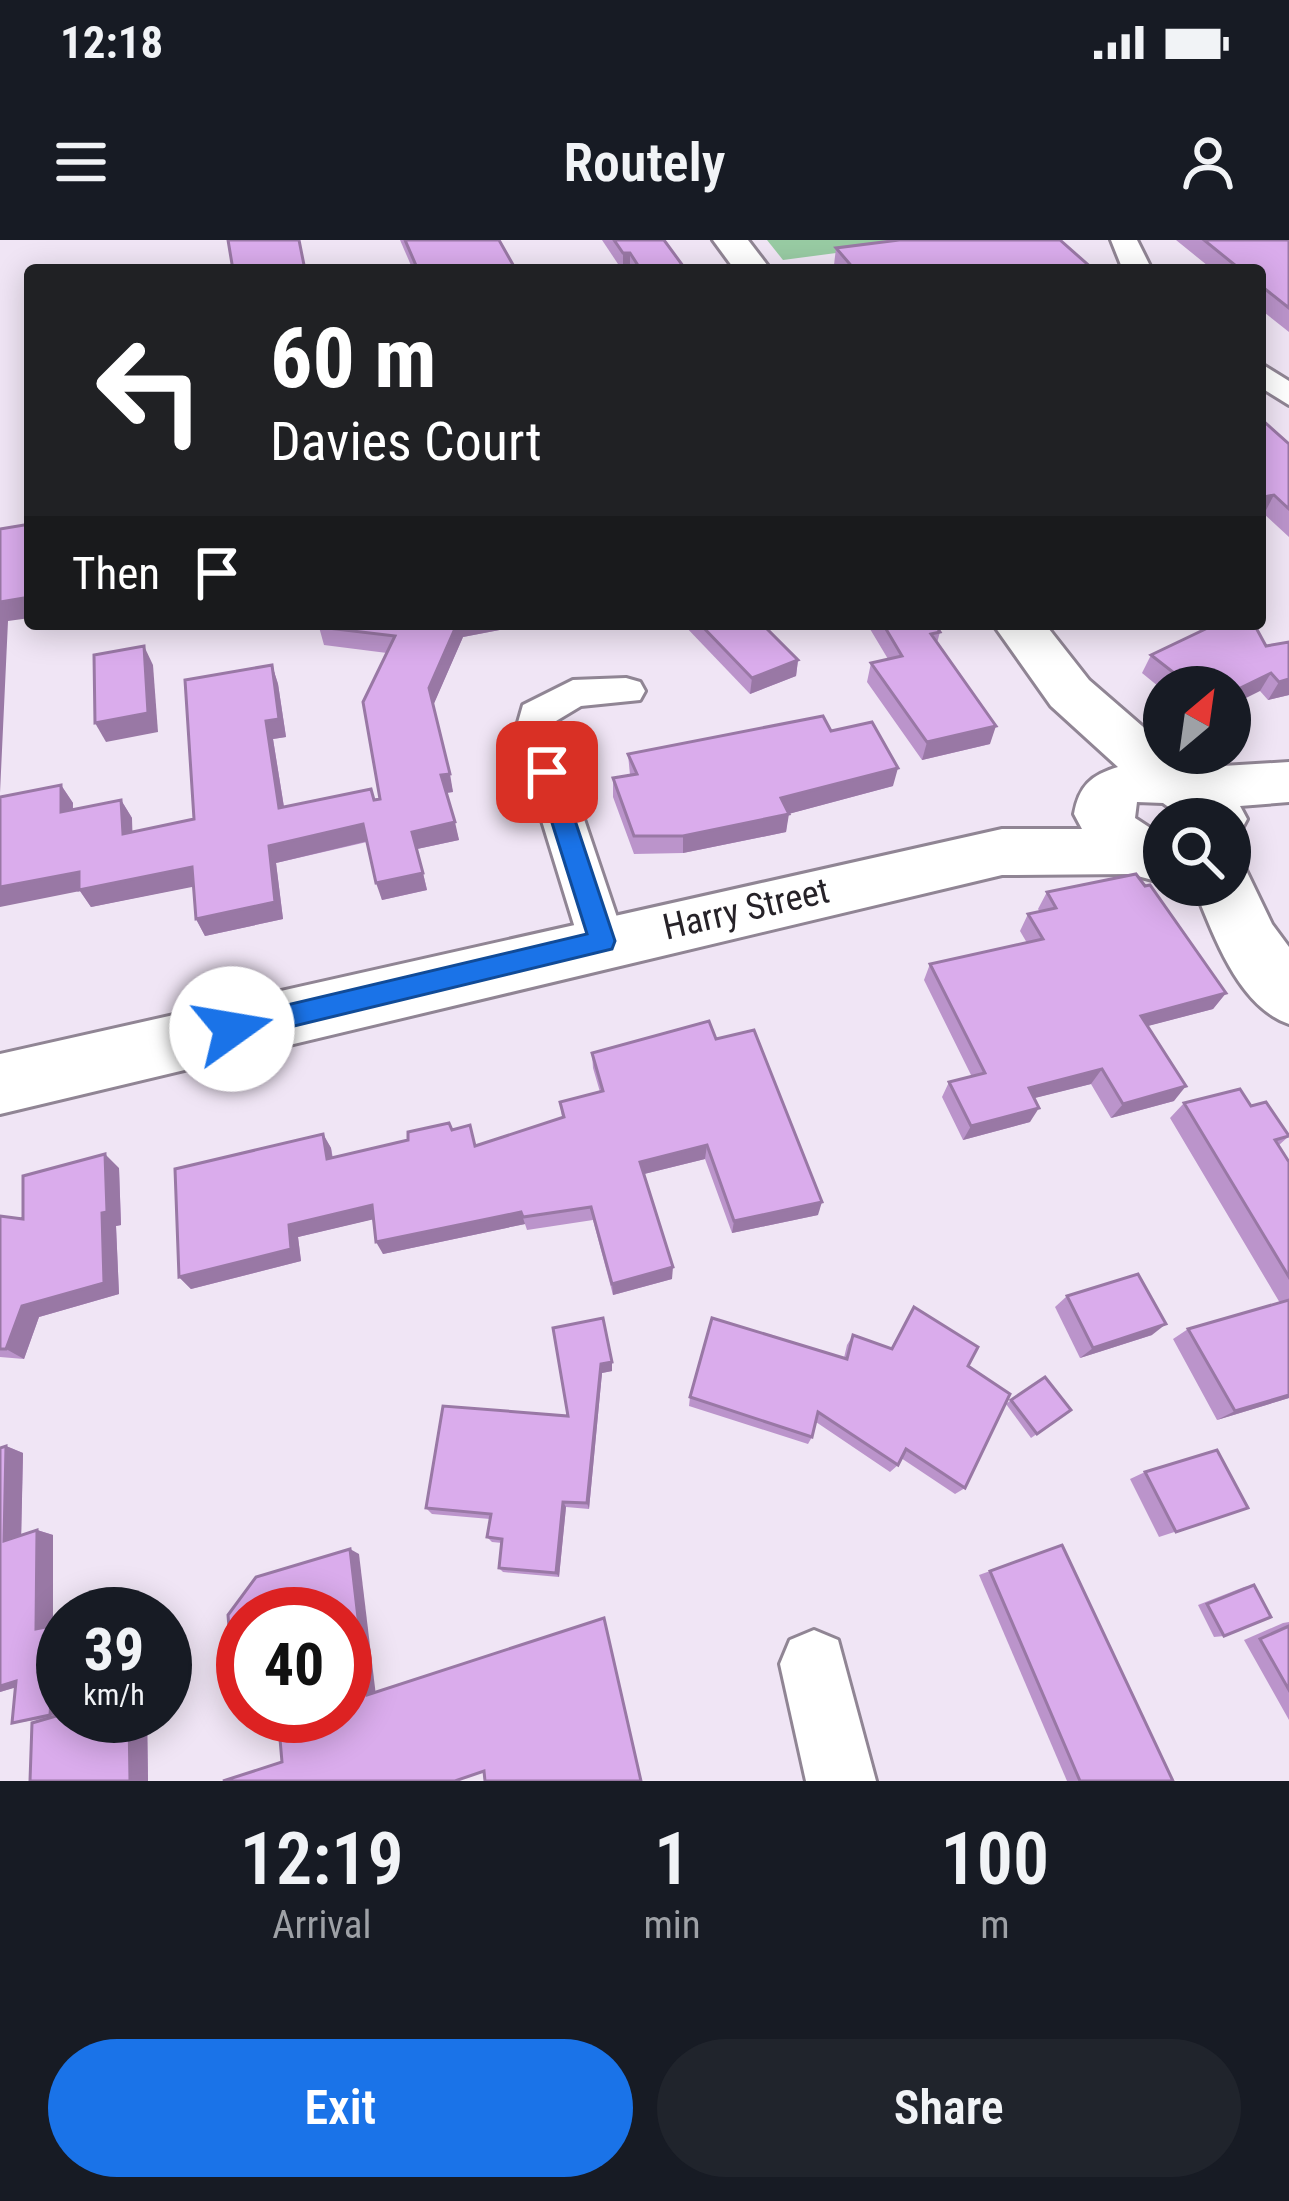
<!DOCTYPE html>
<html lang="en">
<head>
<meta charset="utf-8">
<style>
  body { margin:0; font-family:"Roboto Condensed",sans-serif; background:#20242c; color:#f1f3f6; height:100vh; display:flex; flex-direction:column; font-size:45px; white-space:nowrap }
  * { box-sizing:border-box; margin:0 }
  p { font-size:39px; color:#9ea1a6 }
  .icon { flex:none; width:66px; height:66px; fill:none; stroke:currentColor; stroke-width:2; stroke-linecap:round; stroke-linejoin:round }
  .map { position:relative; height:1541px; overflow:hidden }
  .side { display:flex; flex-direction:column; background:#171b24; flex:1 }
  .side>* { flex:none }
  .top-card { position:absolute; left:24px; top:24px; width:1242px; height:366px; border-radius:12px; box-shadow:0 6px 30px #0003; background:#202124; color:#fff; overflow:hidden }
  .needle { width:78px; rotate:29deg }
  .buttons { position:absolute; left:1143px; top:426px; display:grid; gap:24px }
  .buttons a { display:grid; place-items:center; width:108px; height:108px; border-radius:50%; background:#171b24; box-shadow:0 6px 30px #0003; font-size:60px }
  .speed { position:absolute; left:36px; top:1347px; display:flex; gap:24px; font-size:60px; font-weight:700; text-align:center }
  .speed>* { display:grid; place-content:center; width:156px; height:156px; border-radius:50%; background:#171b24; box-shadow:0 6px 30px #0003; line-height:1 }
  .speed small { font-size:30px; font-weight:400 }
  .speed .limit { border:18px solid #d22; background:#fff; color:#111 }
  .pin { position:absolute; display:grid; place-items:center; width:102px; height:102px; color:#fff; margin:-51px; border-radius:24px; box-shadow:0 6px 18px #0006 }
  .me { position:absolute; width:132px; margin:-66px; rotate:77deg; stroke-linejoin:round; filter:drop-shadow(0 0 9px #0008) }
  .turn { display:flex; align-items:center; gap:42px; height:252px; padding:0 48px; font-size:54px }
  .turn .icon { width:156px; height:156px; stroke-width:2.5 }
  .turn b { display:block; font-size:84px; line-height:102px }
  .then { display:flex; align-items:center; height:114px; padding:0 48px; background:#0003; gap:24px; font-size:45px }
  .eta { display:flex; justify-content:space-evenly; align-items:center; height:204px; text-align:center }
  .eta b { font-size:72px; font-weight:600; line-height:84px }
  .cta { display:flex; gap:24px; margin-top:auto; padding:24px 48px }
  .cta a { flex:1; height:138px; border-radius:72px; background:#1a73e8; color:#fff; font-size:48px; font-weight:600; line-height:138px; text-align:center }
  .cta a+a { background:#20242c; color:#f1f3f6 }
  .status { display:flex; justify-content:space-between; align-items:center; height:84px; padding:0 60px; background:#171b24; direction:ltr }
  .status svg { height:33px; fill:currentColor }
  header { display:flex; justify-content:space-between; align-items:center; height:156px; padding:0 48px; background:#171b24; font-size:54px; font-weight:600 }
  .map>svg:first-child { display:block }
  .green { fill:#98cba3 }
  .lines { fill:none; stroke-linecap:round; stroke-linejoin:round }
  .street-casing { stroke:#908594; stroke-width:6 }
  .secondary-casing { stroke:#908594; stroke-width:6 }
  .street { fill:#fff; fill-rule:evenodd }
  .secondary { fill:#fff; fill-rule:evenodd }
  .wall { fill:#bb94cb }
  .shaded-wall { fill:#9978a5 }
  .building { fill:#daacec; stroke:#9978a5; stroke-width:3 }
  .route { fill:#1a73e8; stroke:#114b97; stroke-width:3 }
  .labels { text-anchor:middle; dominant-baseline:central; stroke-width:12; stroke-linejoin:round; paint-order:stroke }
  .street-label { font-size:36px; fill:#262228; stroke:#fff }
</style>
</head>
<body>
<div class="status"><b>12:18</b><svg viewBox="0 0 49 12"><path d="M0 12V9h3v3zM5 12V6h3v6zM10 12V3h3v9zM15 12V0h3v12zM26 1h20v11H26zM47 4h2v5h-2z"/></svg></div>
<header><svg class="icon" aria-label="menu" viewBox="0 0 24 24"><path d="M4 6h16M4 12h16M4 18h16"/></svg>Routely<svg class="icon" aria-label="person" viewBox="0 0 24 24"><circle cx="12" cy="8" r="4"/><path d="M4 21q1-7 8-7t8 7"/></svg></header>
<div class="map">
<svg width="1289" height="1541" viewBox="0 0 1289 1541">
  <rect width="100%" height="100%" fill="#f0e5f5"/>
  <!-- green -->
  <path class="green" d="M767 0H935L783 20Z"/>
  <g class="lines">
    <defs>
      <g id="street">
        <path d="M1111 0H1137L1152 30H1123Z"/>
        <path d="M1260 123 1289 141V165L1260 147Z"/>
        <path d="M626 438 640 442 645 451 640 460 581 466 556 481 555 493 625 701 618 714 602 719 586 714 579 701 515 493 523 465 573 440Z"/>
        <path d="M814 1390 838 1400 876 1541H806L780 1424 790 1400Z"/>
      </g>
      <g id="secondary">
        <path d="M713 0H748L771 30H735Z"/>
        <path d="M993 384H1045L1089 440 1164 505V513H1173L1190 528 1289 522V562L1240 566 1247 579 1239 594 1230 597V579H1185L1163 563 1137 562 1135 578 1164 597V643L1130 634 1002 635 0 874V814L1002 589H1082L1074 574C1079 546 1091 535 1118 527L1051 466Z"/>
        <path d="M1230 624 1245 628 1272 684 1289 707V784C1237 766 1213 693 1193 645H1230Z"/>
      </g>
    </defs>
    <!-- street casing -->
    <use href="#street" class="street-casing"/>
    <!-- secondary casing -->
    <use href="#secondary" class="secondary-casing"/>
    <!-- street -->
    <use href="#street" class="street"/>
    <!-- secondary -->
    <use href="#secondary" class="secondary"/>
  </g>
  <!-- wall -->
  <g class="wall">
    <path d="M400 0H499L516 30H413Z"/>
    <path d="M602 0H664L686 30H622Z"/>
    <path d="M1176 0H1289V92L1260 69V30H1213Z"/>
    <path d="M836 8 1094 30H838L834 25Z"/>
    <path d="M1260 178 1289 204V297L1264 274H1260Z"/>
    <path d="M320 384H531L463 397 433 465 453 552 446 553 459 600 417 609 427 650 382 660 367 602 276 623 283 679 205 696 196 679 193 646 91 667 80 651 61 545 73 563V569L121 560 132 578V592L194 579 272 425 278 444 286 497 273 499 284 567 380 559 387 413 324 405 319 387Z"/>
    <path d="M683 384H762L798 420 796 436 750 454Z"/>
    <path d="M867 384H935L940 392 937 403 990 504 922 520 867 442 871 423 888 419Z"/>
    <path d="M1254 384 1289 455 1268 460 1260 451 1230 447H1164V451L1142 433 1151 415Z"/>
    <path d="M831 491 893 546 788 574 786 592 683 613 634 614 613 557V538L630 535 628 514Z"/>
    <path d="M1047 652 1226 753 1213 769 1147 786 1174 861 1111 878 1091 844 1034 858 1030 882 963 900 942 857 949 842 972 837 924 740 930 724 1027 703 1020 691 1028 674 1040 672 1038 669Z"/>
    <path d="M716 799 818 975 732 993 705 919 644 934 672 1039 613 1055 593 980 527 990 525 984 383 1014 373 979 298 997 301 1021 191 1049 179 1037 323 894 331 908 333 918 452 890 476 906 562 877 560 862 600 852 593 828 592 813Z"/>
    <path d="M1184 863 1251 866 1289 896 1278 906 1289 922V1158L1217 1180 1173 1099 1188 1089 1280 1063 1170 878Z"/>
    <path d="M119 928 121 985 116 986 119 1054 39 1077 24 1119 0 1117V976L23 979Z"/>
    <path d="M1067 1056 1152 1095 1080 1118 1055 1067Z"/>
    <path d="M914 1067 968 1126 965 1248 955 1254 901 1218 898 1225 890 1232 816 1182 812 1197 808 1204 689 1166 690 1157 844 1118 847 1105 853 1095 891 1108Z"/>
    <path d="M553 1088 612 1122V1131L602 1133 589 1269 566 1267 559 1337 503 1332 499 1328 502 1303 492 1302 487 1297 490 1279 432 1274 426 1268 568 1176Z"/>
    <path d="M1011 1160 1071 1170 1031 1198 1006 1164Z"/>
    <path d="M6 1206 23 1213 21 1295 37 1290 53 1295V1385L63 1476H147L148 1541H30L44 1479 12 1483 16 1447 0 1452Z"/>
    <path d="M1145 1232 1248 1268 1159 1297 1130 1239Z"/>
    <path d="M1062 1305 1173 1541H1067L979 1335Z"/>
    <path d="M1254 1345 1224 1396 1214 1397 1198 1365 1244 1347Z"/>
    <path d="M1289 1382V1480L1244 1400 1283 1383Z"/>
  </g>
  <!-- shaded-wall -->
  <g class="shaded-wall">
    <rect x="623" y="13" width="7" height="17"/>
    <path d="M1274 255 1264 274H1260V265L1264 257Z"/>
    <path d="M30 357V378L8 381 0 553V362Z"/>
    <path d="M457 384H531L463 397 433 466 429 448Z"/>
    <path d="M144 406 153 425 158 492 106 502 95 483Z"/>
    <path d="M798 420 796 436 750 454 752 438Z"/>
    <path d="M272 425 278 444 286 497 273 499 287 586 279 568 266 481Z"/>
    <path d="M1271 433 1260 451 1230 466V453Z"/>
    <path d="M1289 439V455L1268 460 1279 442Z"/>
    <path d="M996 486 990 504 922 520 927 502Z"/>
    <path d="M898 528 893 546 781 576 789 574 786 592 683 613V596L781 558Z"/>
    <path d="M450 534 453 552 445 553 441 535Z"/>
    <path d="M61 545 73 563 72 589 61 572Z"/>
    <path d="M121 560 132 578 133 612 123 594Z"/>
    <path d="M455 582 459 600 417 609 412 592Z"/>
    <path d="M363 584 368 601 276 623 283 679 205 696 196 679 269 606Z"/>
    <path d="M192 627 202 645 91 667 80 651 0 667V647L79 632Z"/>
    <path d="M423 633 427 650 382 660 376 643Z"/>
    <path d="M1226 753 1213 769 1129 791 1141 776Z"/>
    <path d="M1102 829 1091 844 1019 862 1029 848Z"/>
    <path d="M1186 846 1174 861 1111 878 1123 864Z"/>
    <path d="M1039 868 1030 882 963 900 971 886Z"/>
    <path d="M323 894 331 908 334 932 327 919Z"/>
    <path d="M707 905 705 919 640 935V922Z"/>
    <path d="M105 914 119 928 121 985 116 986 119 1054 39 1077 24 1119 6 1109 22 1066 102 973Z"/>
    <path d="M822 962 818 975 732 993 734 981Z"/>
    <path d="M372 965 379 978 298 997 301 1021 191 1049 179 1037 289 985Z"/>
    <path d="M521 972 525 984 383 1014 376 1002Z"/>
    <path d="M673 1027 672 1039 613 1055 612 1044Z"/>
    <path d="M1166 1084 1152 1095 1080 1118 1093 1108Z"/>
    <path d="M612 1122V1131L602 1133 589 1269 587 1263 601 1124Z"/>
    <path d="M1289 1155V1158L1217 1180 1235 1171Z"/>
    <path d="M6 1206 23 1213 21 1305 4 1301Z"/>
    <path d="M563 1262 566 1267 559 1337 556 1333Z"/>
    <path d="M37 1290 53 1295V1391L36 1389Z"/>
    <path d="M350 1309 359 1314 376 1456 367 1455Z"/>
    <path d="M56 1385 63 1386V1474L50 1475Z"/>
    <path d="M16 1441 34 1442 0 1452V1446Z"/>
    <path d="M129 1476H147L148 1541H130Z"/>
  </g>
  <!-- building -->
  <g class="building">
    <path d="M228 0H299L305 30H233Z"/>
    <path d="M405 0H499L516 30H418Z"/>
    <path d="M614 0H664L686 30H641L630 13H623Z"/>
    <path d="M899 0H1060L1094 30H855L836 8Z"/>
    <path d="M1204 0H1289V68L1260 45V30H1241Z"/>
    <path d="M1260 178 1289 204V269L1274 255 1264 257 1260 253Z"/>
    <path d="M30 284V357L0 362V289Z"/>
    <path d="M320 384H457L429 448 450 534 441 535 455 582 412 592 423 633 376 643 363 584 269 606 275 662 196 679 192 627 79 650V632L0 647V557L61 545V572L121 560 123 594 194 579 185 440 272 425 279 479 266 481 279 568 371 549 374 560 380 559 363 462 395 396 319 387Z"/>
    <path d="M700 384H762L798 420 752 438Z"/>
    <path d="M883 384H935L940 392 931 394 996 486 927 502 871 423 902 416Z"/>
    <path d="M1216 384H1254L1266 406 1289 402V439L1279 442 1271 433 1230 453V447H1192L1151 415Z"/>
    <path d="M144 406 148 473 95 483 94 415Z"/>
    <path d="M823 476 831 491 872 482 898 528 781 558 789 574 683 596H634L613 538 637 534 628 514Z"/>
    <path d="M1136 634 1145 646 1150 645 1226 753 1141 776 1186 846 1123 864 1102 829 1029 848 1039 868 971 886 949 842 985 833 930 724 1043 699 1028 674 1056 668 1047 652Z"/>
    <path d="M709 781 716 799 754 790 822 962 734 981 707 905 640 922 673 1027 612 1044 591 967 523 977 521 972 376 1002 372 965 289 985 291 1009 179 1037 175 929 323 894 327 919 408 900V892L449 883 452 890 470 885 475 906 564 877 560 862 603 851 592 813Z"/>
    <path d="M1240 849 1251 866 1266 862 1289 896 1275 900 1289 922V1037L1184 863Z"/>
    <path d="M105 914 107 972 102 973 104 1043 22 1066 6 1109H0V976L23 979V936Z"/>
    <path d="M1138 1034 1166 1084 1093 1108 1067 1056Z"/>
    <path d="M1289 1060V1155L1235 1171 1188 1089Z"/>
    <path d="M914 1067 978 1107 968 1126 1010 1154 965 1248 906 1209 898 1225 818 1172 812 1197 690 1157 712 1078 847 1119 853 1095 892 1109Z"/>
    <path d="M603 1078 612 1122 601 1124 587 1263 563 1262 556 1333 499 1328 502 1299 487 1297 491 1274 426 1268 443 1166 568 1176 553 1088Z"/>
    <path d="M1045 1137 1071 1170 1037 1194 1011 1160Z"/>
    <path d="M6 1206 4 1301 37 1290 36 1389 56 1385 50 1475 12 1483 16 1441 0 1446V1208Z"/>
    <path d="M1217 1210 1248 1268 1176 1292 1145 1232Z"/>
    <path d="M1062 1305 1173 1541H1080L990 1331Z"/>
    <path d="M350 1309 367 1455 604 1378 641 1541H485L484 1531 455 1541H223L282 1522 278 1476H345V1374H243V1434L233 1437 228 1375 256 1337Z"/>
    <path d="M1254 1345 1271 1377 1224 1396 1207 1364Z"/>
    <path d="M1289 1386V1450L1260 1399Z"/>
    <path d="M63 1474V1476H129L130 1541H30L32 1483Z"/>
  </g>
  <!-- route -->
  <path class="route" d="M547 524 559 532 615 701 612 709 232 801 222 798 218 789 222 781 232 778 587 694 536 532Z"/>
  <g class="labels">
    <!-- street labels -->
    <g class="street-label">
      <text transform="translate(746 669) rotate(-13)">Harry Street</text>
    </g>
  </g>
</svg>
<div class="buttons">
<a><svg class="needle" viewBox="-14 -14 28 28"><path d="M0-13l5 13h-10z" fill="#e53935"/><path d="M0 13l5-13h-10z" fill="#9ea1a6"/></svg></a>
<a><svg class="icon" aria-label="search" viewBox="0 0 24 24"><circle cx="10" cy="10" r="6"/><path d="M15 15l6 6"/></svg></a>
</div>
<div class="speed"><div>39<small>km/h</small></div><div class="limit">40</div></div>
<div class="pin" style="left:547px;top:532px;background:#d93025"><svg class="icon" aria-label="arrive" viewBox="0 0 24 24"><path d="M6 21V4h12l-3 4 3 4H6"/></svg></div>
<svg class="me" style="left:232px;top:789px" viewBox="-20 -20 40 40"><circle r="19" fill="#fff"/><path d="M0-13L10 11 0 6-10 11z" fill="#1a73e8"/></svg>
<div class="top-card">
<div class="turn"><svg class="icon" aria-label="left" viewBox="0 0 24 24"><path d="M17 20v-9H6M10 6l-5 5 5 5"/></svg><div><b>60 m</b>Davies Court</div></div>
<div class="then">Then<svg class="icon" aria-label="arrive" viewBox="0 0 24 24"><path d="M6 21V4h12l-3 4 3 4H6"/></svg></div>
</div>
</div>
<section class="side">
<div class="eta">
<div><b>12:19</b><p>Arrival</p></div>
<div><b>1</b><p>min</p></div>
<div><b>100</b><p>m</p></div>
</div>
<div class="cta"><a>Exit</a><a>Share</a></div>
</section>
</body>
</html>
